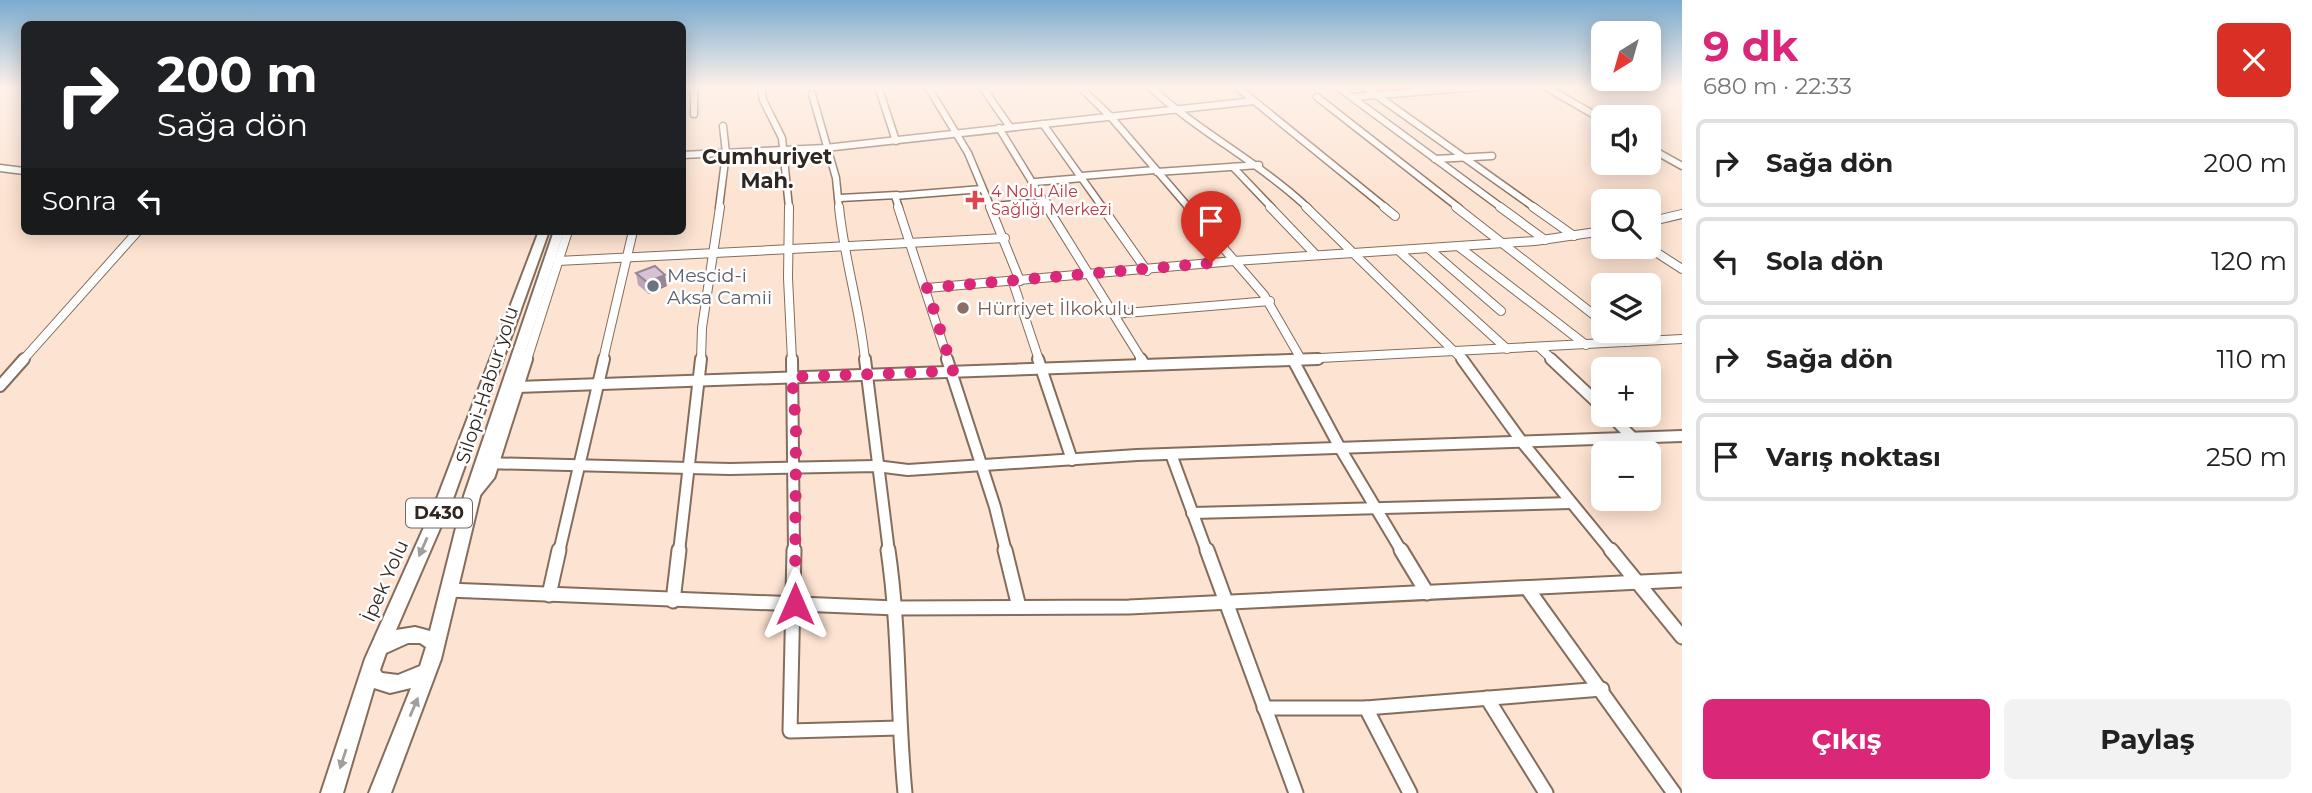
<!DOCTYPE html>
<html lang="tr">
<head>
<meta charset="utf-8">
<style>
  body { margin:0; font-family:Montserrat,sans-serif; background:#f2f2f2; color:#222; height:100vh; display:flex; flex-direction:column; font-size:26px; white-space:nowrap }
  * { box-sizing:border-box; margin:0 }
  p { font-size:23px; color:#767676 }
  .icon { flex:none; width:38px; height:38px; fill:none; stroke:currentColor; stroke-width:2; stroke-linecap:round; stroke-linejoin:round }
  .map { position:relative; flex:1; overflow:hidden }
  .details { display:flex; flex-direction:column; background:#fff; width:630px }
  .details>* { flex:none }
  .top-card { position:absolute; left:21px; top:21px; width:665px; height:214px; border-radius:10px; box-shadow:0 4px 18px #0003; background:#202124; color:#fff; overflow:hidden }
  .needle { width:46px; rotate:217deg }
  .buttons { position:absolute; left:1591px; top:21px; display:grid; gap:14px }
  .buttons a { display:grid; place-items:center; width:70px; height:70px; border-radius:10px; background:#fff; box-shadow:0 4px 18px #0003; font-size:35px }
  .pin { position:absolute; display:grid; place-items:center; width:60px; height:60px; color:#fff; margin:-72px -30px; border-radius:50% 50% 50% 0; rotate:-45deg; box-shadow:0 0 7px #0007 }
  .pin .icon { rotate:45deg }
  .me { position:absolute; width:77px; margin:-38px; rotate:0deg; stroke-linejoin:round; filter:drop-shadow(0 0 5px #0008) }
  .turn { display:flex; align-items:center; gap:24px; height:147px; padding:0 21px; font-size:32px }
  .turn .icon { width:91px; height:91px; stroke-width:2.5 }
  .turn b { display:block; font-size:49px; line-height:60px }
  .then { display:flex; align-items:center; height:66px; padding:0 21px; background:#0003; gap:14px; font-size:26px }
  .round { display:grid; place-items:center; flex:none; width:74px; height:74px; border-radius:10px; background:#f2f2f2 }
  .summary { display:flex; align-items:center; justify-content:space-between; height:119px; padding:0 21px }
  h1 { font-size:42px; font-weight:700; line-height:52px; color:#db2777 }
  .action { display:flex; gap:14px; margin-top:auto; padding:14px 21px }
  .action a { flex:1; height:80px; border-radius:10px; background:#db2777; color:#fff; font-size:28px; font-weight:700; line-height:80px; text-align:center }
  .action a+a { background:#f2f2f2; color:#222 }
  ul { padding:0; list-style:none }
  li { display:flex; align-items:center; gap:21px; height:88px; margin:0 14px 10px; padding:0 7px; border:4px solid #e0e0e0; border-radius:10px }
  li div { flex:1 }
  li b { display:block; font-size:26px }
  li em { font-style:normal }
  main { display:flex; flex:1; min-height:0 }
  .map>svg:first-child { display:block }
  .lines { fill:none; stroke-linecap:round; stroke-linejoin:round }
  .minor-far3-casing { stroke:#846d5d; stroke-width:9 }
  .minor-far2-casing { stroke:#846d5d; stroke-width:10 }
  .minor-far1-casing { stroke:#846d5d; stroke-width:14 }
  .minor-casing { stroke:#846d5d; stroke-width:17 }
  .highway-casing { stroke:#846d5d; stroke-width:4 }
  .minor-far3 { stroke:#fff; stroke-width:6 }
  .minor-far2 { stroke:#fff; stroke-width:8 }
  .minor-far1 { stroke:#fff; stroke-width:10 }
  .minor { stroke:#fff; stroke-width:13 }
  .highway { fill:#fff; fill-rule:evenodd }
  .wall { fill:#b9a6b8 }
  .shaded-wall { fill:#968796 }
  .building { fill:#d7c1d6; stroke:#968796; stroke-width:2 }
  .oneway { fill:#a29e9b }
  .route { stroke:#db2777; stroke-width:12; stroke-dasharray:0 21.6 }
  .health-dot { fill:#e0444e; stroke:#fff; stroke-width:2.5 }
  .worship-dot { fill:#6b7280; stroke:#fff; stroke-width:2.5 }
  .education-dot { fill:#8d6e63; stroke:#fff; stroke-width:2.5 }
  .labels { text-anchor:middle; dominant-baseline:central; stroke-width:5; stroke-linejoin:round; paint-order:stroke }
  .far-health-label { font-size:16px; fill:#be3a42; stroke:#fff; text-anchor:start }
  .shield { fill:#fff; stroke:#6f6863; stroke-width:2 }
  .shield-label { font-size:18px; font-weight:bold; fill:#312720 }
  .worship-label { font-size:19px; fill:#5b616d; stroke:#fff; text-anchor:start }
  .education-label { font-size:19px; fill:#785e54; stroke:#fff; text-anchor:start }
  .street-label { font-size:19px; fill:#312720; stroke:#fff }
  .far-district-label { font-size:21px; font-weight:bold; fill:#312720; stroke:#fff }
</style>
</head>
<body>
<main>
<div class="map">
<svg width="1682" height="793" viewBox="0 0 1682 793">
  <rect width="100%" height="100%" fill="#fde3d1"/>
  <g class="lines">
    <defs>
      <g id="minor-far3">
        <path d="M694 87V114"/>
        <path d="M761 87 763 100 782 138 789 208"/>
        <path d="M928 87 968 153 991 208"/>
        <path d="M982 87 1010 127"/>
        <path d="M1080 87 1110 116 1189 208"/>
        <path d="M1150 87C1199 132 1259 162 1308 208"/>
        <path d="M1237 87 1386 208"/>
        <path d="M1338 87 1502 208"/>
        <path d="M1365 87 1535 208"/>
        <path d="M1546 87 1603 120"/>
        <path d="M879 89 896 141"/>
        <path d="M812 94 836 178 839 208"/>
        <path d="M1317 97 1459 208"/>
        <path d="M1354 97 1477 87"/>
        <path d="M1043 124 1103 208"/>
        <path d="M999 128 1048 208"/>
        <path d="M1648 147 1682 166"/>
        <path d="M682 155 825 148 1254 101"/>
        <path d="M1435 159 1492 156"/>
        <path d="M1233 167 1272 208"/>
        <path d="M0 168 24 171"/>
        <path d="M1157 172 1259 165"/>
        <path d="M1082 176 1155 170"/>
        <path d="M1035 182 1083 178"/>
        <path d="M840 198 897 195"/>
        <path d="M991 206 1047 202"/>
        <path d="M719 208 726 153 723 126"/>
        <path d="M899 208 895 196 982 189"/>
      </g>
      <g id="minor-far2">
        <path d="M789 207 788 278 792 360"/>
        <path d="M839 207C844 259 860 308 865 360"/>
        <path d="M898 207 948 360"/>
        <path d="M990 207 1020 281"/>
        <path d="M1047 207 1142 360"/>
        <path d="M1102 207 1147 271"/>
        <path d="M1188 207 1264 295 1301 359"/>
        <path d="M1270 207 1316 255"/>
        <path d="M1306 207 1463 360"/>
        <path d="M1384 207 1395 216"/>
        <path d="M1456 207 1603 322"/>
        <path d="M1500 207 1545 240"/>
        <path d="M1533 207 1574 236"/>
        <path d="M1648 222 1682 214"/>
        <path d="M1458 246 1586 345"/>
        <path d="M1648 247 1682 269"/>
        <path d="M1428 248 1501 311"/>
        <path d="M1398 250 1507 349"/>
        <path d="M558 261 1005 238"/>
        <path d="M1013 282 1039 360"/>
        <path d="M927 288 1234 261 1535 241 1603 231"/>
        <path d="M1114 314 1270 301"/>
        <path d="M1614 331 1628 342"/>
        <path d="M1540 348 1553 360"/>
        <path d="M23 360 138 231"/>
        <path d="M527 360 568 231"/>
        <path d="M603 360 633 231"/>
        <path d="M701 360 702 328 720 207"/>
        <path d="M1282 360 1682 339"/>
      </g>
      <g id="minor-far1">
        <path d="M792 359 794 552"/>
        <path d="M865 359 889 552"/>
        <path d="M947 359 995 507 1006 552"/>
        <path d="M1038 359 1072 460"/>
        <path d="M1141 359 1144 364"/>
        <path d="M1462 359 1522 442 1612 552"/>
        <path d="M1551 359 1603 408"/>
        <path d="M1293 360 1340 448 1402 552"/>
        <path d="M0 386 24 359"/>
        <path d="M517 387 1318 359"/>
        <path d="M1610 415 1634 439"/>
        <path d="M1171 454 1207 552"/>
        <path d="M483 463 730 469 876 466 908 470 1137 455 1682 436"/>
        <path d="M473 496 490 475 527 359"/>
        <path d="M1192 513 1571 503"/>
        <path d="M559 552 604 359"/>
        <path d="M679 552 701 359"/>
      </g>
      <g id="minor">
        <path d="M794 550 790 731 899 728"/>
        <path d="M888 550C900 631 897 712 905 793"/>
        <path d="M1005 550 1019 607"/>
        <path d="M1207 550 1296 793"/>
        <path d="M1401 550 1427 593"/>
        <path d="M1611 550 1682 637"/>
        <path d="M1527 588 1674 793"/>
        <path d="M448 590 896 608 1129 607 1682 580"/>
        <path d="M549 595 559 550"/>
        <path d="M673 601 679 550"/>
        <path d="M1487 698 1546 793"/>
        <path d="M1264 708H1366L1602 689"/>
        <path d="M1366 708 1410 793"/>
      </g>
      <path id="highway" d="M539 231H549L454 496 396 630 415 627 430 631 464 496 554 231H564L480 496 441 659 391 793H369L411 688 390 693 374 688 343 793H321L365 659 438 496ZM408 643H420L426 647 420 666 398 675 382 673 380 670 386 653Z"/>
    </defs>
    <!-- minor-far3 casing -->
    <use href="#minor-far3" class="minor-far3-casing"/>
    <!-- minor-far2 casing -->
    <use href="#minor-far2" class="minor-far2-casing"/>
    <!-- minor-far1 casing -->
    <use href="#minor-far1" class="minor-far1-casing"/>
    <!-- minor casing -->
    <use href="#minor" class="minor-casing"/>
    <!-- highway casing -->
    <use href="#highway" class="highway-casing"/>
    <!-- minor-far3 -->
    <use href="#minor-far3" class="minor-far3"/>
    <!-- minor-far2 -->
    <use href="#minor-far2" class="minor-far2"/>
    <!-- minor-far1 -->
    <use href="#minor-far1" class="minor-far1"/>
    <!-- minor -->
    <use href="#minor" class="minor"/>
    <!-- highway -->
    <use href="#highway" class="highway"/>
  </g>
  <!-- wall -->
  <path class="wall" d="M636 273 667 286 649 294 638 285Z"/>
  <!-- shaded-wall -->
  <path class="shaded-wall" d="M665 275 667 286 649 294 647 282Z"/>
  <!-- building -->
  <path class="building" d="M655 266 665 275 647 282 636 273Z"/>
  <!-- one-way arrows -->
  <defs><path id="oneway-solid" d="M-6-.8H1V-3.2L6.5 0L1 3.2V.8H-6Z" transform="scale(1.75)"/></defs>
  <g class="oneway">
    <use href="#oneway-solid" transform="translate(423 547) rotate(114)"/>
    <use href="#oneway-solid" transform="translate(414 707) rotate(-67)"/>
    <use href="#oneway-solid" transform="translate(343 759) rotate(108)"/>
  </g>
  <!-- sky -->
  <linearGradient id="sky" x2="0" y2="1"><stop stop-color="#7babcf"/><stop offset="0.44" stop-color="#fef2ea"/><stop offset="1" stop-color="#fef2ea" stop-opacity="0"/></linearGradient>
  <rect width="1682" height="198" fill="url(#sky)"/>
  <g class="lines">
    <!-- route -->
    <path class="route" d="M795 604 796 426 792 377 953 371 927 288 1211 263"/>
  </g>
  <!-- markers -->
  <path class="health-dot" d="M971.5 189.5h7v7h7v7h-7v7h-7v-7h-7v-7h7z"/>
  <circle class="worship-dot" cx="653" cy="286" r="7"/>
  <circle class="education-dot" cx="963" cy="308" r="7"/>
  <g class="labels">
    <!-- far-health labels -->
    <g class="far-health-label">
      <text x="991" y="191">4 Nolu Aile<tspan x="991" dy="18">Sağlığı Merkezi</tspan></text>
    </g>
    <!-- shield labels -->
    <rect class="shield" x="406" y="498.5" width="66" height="29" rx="5"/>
    <g class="shield-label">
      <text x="439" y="513">D430</text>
    </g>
    <!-- worship labels -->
    <g class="worship-label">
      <text x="667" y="275">Mescid-i<tspan x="667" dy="22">Aksa Camii</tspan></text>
    </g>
    <!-- education labels -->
    <g class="education-label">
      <text x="977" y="308">Hürriyet İlkokulu</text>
    </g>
    <!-- street labels -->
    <g class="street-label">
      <text transform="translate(487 385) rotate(-72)">Silopi-Habur yolu</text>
      <text transform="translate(385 581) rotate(-66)">İpek Yolu</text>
    </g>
    <!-- far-district labels -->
    <g class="far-district-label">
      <text x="767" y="156">Cumhuriyet<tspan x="767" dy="24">Mah.</tspan></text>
    </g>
  </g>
</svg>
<div class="buttons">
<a><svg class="needle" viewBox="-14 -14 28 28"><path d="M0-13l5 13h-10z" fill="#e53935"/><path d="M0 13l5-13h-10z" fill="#767676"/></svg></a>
<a><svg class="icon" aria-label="sound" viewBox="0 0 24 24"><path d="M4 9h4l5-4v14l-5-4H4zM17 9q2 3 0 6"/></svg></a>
<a><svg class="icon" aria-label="search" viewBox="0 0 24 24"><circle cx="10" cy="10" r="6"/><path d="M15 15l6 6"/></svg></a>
<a><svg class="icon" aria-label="layers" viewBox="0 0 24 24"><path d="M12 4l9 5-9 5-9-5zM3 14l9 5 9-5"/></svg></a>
<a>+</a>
<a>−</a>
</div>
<div class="pin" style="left:1211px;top:263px;background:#d93025"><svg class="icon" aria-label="arrive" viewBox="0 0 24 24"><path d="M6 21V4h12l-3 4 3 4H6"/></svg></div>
<svg class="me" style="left:795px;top:604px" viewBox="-20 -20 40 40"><path d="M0-17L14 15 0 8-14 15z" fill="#db2777" stroke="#fff" stroke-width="4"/></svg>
<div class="top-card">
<div class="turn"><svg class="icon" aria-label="right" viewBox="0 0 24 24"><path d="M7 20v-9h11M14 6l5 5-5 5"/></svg><div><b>200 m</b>Sağa dön</div></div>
<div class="then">Sonra<svg class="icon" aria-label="left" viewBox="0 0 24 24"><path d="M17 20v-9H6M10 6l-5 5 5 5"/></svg></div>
</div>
</div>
<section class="details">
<div class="summary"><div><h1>9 dk</h1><p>680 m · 22:33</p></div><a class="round" style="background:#d93025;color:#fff"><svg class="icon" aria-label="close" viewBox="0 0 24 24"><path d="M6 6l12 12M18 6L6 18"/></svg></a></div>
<ul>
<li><svg class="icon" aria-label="right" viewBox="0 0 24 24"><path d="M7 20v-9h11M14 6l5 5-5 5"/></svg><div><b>Sağa dön</b></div><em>200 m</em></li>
<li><svg class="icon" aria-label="left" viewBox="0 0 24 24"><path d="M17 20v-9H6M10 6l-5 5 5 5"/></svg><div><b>Sola dön</b></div><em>120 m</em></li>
<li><svg class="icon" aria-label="right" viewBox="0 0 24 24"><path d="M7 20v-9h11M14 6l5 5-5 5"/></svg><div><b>Sağa dön</b></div><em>110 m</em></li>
<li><svg class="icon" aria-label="arrive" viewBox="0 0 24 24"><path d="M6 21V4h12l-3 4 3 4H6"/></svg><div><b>Varış noktası</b></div><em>250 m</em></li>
</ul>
<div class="action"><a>Çıkış</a><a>Paylaş</a></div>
</section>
</main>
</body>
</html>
